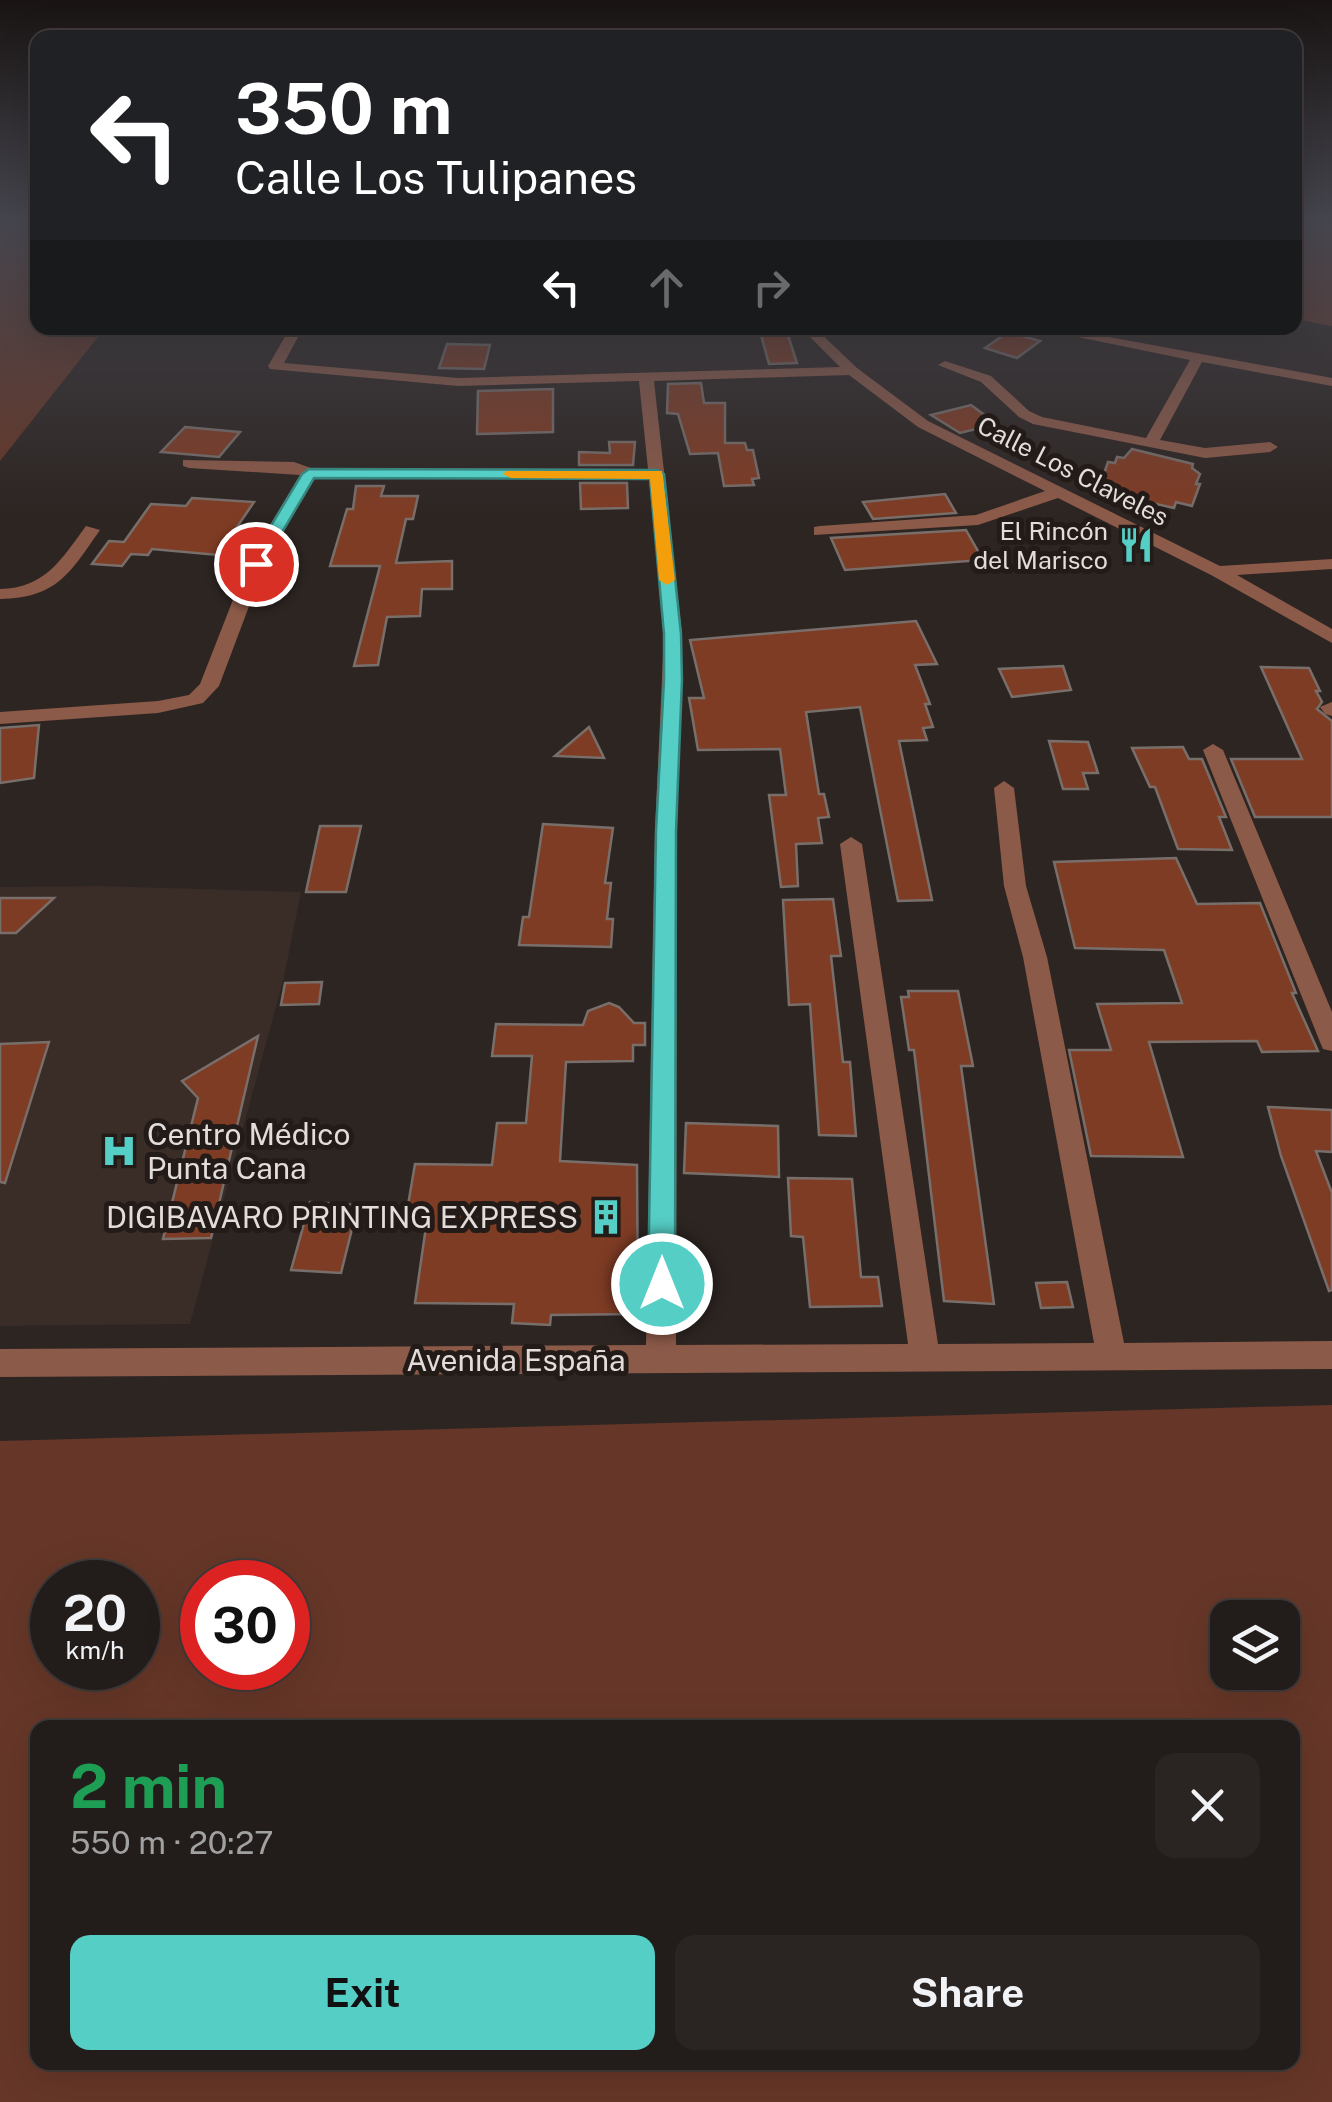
<!DOCTYPE html>
<html lang="en">
<head>
<meta charset="utf-8">
<style>
  body { margin:0; font-family:"Public Sans",sans-serif; background:#2a2523; color:#f1f3f6; height:100vh; display:flex; flex-direction:column; font-size:38px; white-space:nowrap }
  * { box-sizing:border-box; margin:0 }
  p { font-size:32px; color:#a2a1a2 }
  .icon { flex:none; width:55px; height:55px; fill:none; stroke:currentColor; stroke-width:2; stroke-linecap:round; stroke-linejoin:round }
  .map { position:relative; flex:1; overflow:hidden }
  .sheet { position:absolute; left:30px; top:1720px; width:1270px; height:350px; display:flex; flex-direction:column; background:#221c1a; border-radius:20px; box-shadow:0 10px 40px #0002,0 0 0 2px #3f3a39 }
  .sheet>* { flex:none }
  .banner { position:absolute; left:30px; top:30px; width:1272px; height:305px; border-radius:20px; box-shadow:0 10px 40px #0002,0 0 0 2px #3f3a39; background:#202124; color:#fff; overflow:hidden }
  .controls { position:absolute; left:1210px; top:1600px; display:grid; gap:20px }
  .controls a { display:grid; place-items:center; width:90px; height:90px; border-radius:20px; background:#221c1a; box-shadow:0 10px 40px #0002,0 0 0 2px #3f3a39; font-size:50px }
  .speed { position:absolute; left:30px; top:1560px; display:flex; gap:20px; font-size:50px; font-weight:700; text-align:center }
  .speed>* { display:grid; place-content:center; width:130px; height:130px; border-radius:50%; background:#221c1a; box-shadow:0 10px 40px #0002,0 0 0 2px #3f3a39; line-height:1 }
  .speed small { font-size:25px; font-weight:400 }
  .speed .limit { border:15px solid #d22; background:#fff; color:#111 }
  .pin { position:absolute; display:grid; place-items:center; width:85px; height:85px; color:#fff; margin:-42px; border:5px solid #fff; border-radius:50%; box-shadow:0 2px 10px #0007 }
  .me { position:absolute; width:110px; margin:-55px; rotate:0deg; stroke-linejoin:round; filter:drop-shadow(0 0 8px #0008) }
  .turn { display:flex; align-items:center; gap:35px; height:210px; padding:0 40px; font-size:45px }
  .turn .icon { width:130px; height:130px; stroke-width:2.5 }
  .turn b { display:block; font-size:70px; line-height:85px }
  .lanes { display:flex; align-items:center; height:95px; padding:0 40px; background:#0003; justify-content:center; gap:50px; direction:ltr }
  .lanes .off { opacity:.35 }
  .round { display:grid; place-items:center; flex:none; width:105px; height:105px; border-radius:20px; background:#2a2523 }
  .overview { display:flex; align-items:center; justify-content:space-between; height:170px; padding:0 40px }
  h1 { font-size:60px; font-weight:700; line-height:75px; color:#1e9e55 }
  .button { display:flex; gap:20px; margin-top:auto; padding:20px 40px }
  .button a { flex:1; height:115px; border-radius:20px; background:#55cec5; color:#111; font-size:40px; font-weight:700; line-height:115px; text-align:center }
  .button a+a { background:#2a2523; color:#f1f3f6 }
  .map>svg:first-child { display:block }
  .built { fill:#3a2c27 }
  .green { fill:#663728; fill-rule:evenodd }
  .building { fill:#7f3c25; stroke:#786e6a; stroke-width:2.5 }
  .lines { fill:none; stroke-linecap:round; stroke-linejoin:round }
  .minor { fill:#8c5a49; fill-rule:evenodd }
  .route { fill:#55cec5; stroke:#378680; stroke-width:2.5 }
  .slow { fill:#f59e0b }
  .labels { text-anchor:middle; dominant-baseline:central; stroke-width:10; stroke-linejoin:round; paint-order:stroke }
  .far-street-label { font-size:25px; fill:#e2dcda; stroke:#231b18 }
  .far-poi-label { font-size:25px; fill:#e2dcda; stroke:#231b18; text-anchor:end }
  .poi-label { font-size:30px; fill:#e2dcda; stroke:#231b18; text-anchor:start }
  .street-label { font-size:30px; fill:#e2dcda; stroke:#231b18 }
</style>
</head>
<body>
<div class="map">
<svg width="1332" height="2102" viewBox="0 0 1332 2102">
  <rect width="100%" height="100%" fill="#2d2522"/>
  <!-- built -->
  <path class="built" d="M100 886 301 892 284 977 190 1324 0 1326V887Z"/>
  <!-- green -->
  <g class="green">
    <path d="M0 219H37L38 328H105L0 461Z"/>
    <path d="M1295 219H1332V326L1295 319Z"/>
    <path d="M1332 1405V2102H0V1441ZM52 1582H138V1668H52ZM288 1582V1668H202V1582ZM1228 1618H1282V1672H1228ZM38 1728H1292V2062H38Z"/>
  </g>
  <!-- building -->
  <g class="building">
    <path d="M759 328 786 329 797 363 769 364Z"/>
    <path d="M1008 332 1040 341 1017 358 985 348Z"/>
    <path d="M447 344 490 345 484 369 439 368Z"/>
    <path d="M701 383 704 403H725V443H745L747 450H753L759 478 752 479 754 485 724 486 718 453 690 454 678 414 667 413 668 384Z"/>
    <path d="M553 389V432L477 434 478 391Z"/>
    <path d="M971 405 997 424 960 433 931 415Z"/>
    <path d="M185 427 240 432 219 457 161 452Z"/>
    <path d="M609 442H635L633 465H579V452L610 453Z"/>
    <path d="M1132 449 1193 464 1192 468 1200 474 1196 484H1200L1192 506 1176 502 1174 508 1103 492 1105 489 1099 488 1108 462 1115 463 1117 457 1124 458Z"/>
    <path d="M580 483H627L628 508 581 509Z"/>
    <path d="M356 486H384L381 496H418L413 519H406L396 563 452 561V589H422L420 616 387 617 378 665 354 666 380 566H330L347 509H353Z"/>
    <path d="M945 494 956 513 873 519 863 502Z"/>
    <path d="M192 498 254 502 218 555 152 549 148 555 131 554 122 566 92 564 109 541 124 542 151 504 186 506Z"/>
    <path d="M966 530 983 560 845 570 831 538Z"/>
    <path d="M916 621 937 664 915 665 930 704H925L933 727 923 728 927 740 899 741 932 900 898 901 860 707 806 712 819 794H824L829 817 818 818 822 843 796 844 798 886 781 887 769 795H786L780 749 698 750 689 698H704L690 640Z"/>
    <path d="M1063 666 1071 690 1012 697 999 669Z"/>
    <path d="M1261 667 1309 668 1320 691H1316L1322 702 1317 709 1332 721V817H1255L1231 759H1302Z"/>
    <path d="M39 725 34 778 0 783V728Z"/>
    <path d="M589 727 604 758 555 756Z"/>
    <path d="M1049 741 1088 742 1098 773H1083L1088 789H1063Z"/>
    <path d="M1183 747 1189 759H1202L1226 817H1219L1232 850 1178 849 1155 787H1150L1132 748Z"/>
    <path d="M543 824 613 828 605 883H611L607 919H613L611 947 519 945 523 917H529Z"/>
    <path d="M320 826H361L346 892H306Z"/>
    <path d="M1176 858 1197 904 1260 903 1296 993H1292L1318 1051 1262 1052 1257 1041 1149 1042 1183 1157 1091 1156 1069 1050H1111L1097 1004 1182 1003 1164 950 1075 948 1054 862Z"/>
    <path d="M0 898H54L16 933H0Z"/>
    <path d="M833 899 841 956H831L843 1062H850L856 1136 819 1135 810 1004 789 1005 783 900Z"/>
    <path d="M322 982 319 1004 281 1005 285 983Z"/>
    <path d="M908 991H958L973 1066H961L994 1304 944 1301 914 1050H909L901 997H909Z"/>
    <path d="M609 1003 619 1007 634 1023H645V1045H633V1061L566 1062 560 1161 637 1165 638 1314 551 1315 550 1325 512 1323 514 1304 415 1303 429 1206 408 1205 415 1164 492 1165 497 1123H526L532 1056H492L496 1024 583 1025 588 1011Z"/>
    <path d="M258 1036 211 1238 163 1239 198 1098 182 1081Z"/>
    <path d="M49 1042 5 1183 0 1182V1044Z"/>
    <path d="M1268 1107 1332 1110V1152L1316 1151 1332 1193V1290L1329 1291 1281 1156Z"/>
    <path d="M686 1123 778 1126 779 1177 684 1173Z"/>
    <path d="M788 1178 852 1179 861 1277H878L882 1306 810 1307 803 1237 791 1236Z"/>
    <path d="M310 1202 358 1205 341 1273 291 1270Z"/>
    <path d="M1067 1282 1073 1307 1041 1308 1036 1283Z"/>
  </g>
  <g class="lines">
    <!-- minor -->
    <g class="minor">
      <path d="M290 328H303L284 363 458 378 840 367 801 328H815L857 368 928 421 1220 566 1332 559V569L1237 575 1332 629V643L1211 575 1058 498 978 525 814 535V527L820 526 976 515 1045 491 918 427 849 375 654 381 682 634 677 831 676 1345 908 1344 840 844 851 837 862 844 938 1344 1094 1343 1023 957 1004 886 994 788 1004 781 1014 788 1026 886 1047 957 1124 1343 1332 1341V1369L0 1377V1349L646 1345 655 831 664 634 649 479 314 478 265 564 219 686 203 703 158 713 0 724V712L158 701 189 695 200 684 247 564 300 475 189 468 183 466V460L294 462 311 468 648 469 639 381 458 386 270 369 268 366Z"/>
      <path d="M1034 328H1060L1332 378V386L1202 362 1160 440 1205 448 1270 442 1278 447 1270 452 1205 458 1033 424 1019 417 981 382 938 365 945 361 991 376 1029 411 1042 417 1146 438 1190 360Z"/>
      <path d="M86 526 100 530C70 573 57 598 0 599V589C45 588 61 560 86 526Z"/>
      <path d="M1332 702V716L1325 714 1320 707Z"/>
      <path d="M1213 744 1223 750 1332 1012V1051L1323 1049 1320 1042 1203 750Z"/>
    </g>
  </g>
  <!-- sky -->
  <linearGradient id="sky" x2="0" y2="1"><stop stop-color="#191413"/><stop offset="0.43" stop-color="#46464f"/><stop offset="1" stop-color="#46464f" stop-opacity="0"/></linearGradient>
  <rect width="1332" height="513" fill="url(#sky)"/>
  <!-- route -->
  <path class="route" d="M309 469 657 470 664 474 681 634 682 680 676 831 675 1284 671 1292 662 1296 652 1292 648 1284 656 831 664 680V634L650 479 314 478 261 568H250L248 564 302 474Z"/>
  <!-- slow -->
  <path class="slow" d="M506 471H662L675 580 667 585 659 580 650 479 511 478 503 474Z"/>
  <!-- icons -->
  <defs>
    <symbol id="restaurant-bare" viewBox="-9 -9 18 18"><path d="M-5-6h1v4h1v-4h1v4h1v-4h1v5L-1.5 .5V6h-2V.5L-5-1ZM5-6V6H3V1.5H1.5Q1.5-4 5-6Z" fill="#55cec5" stroke="#231b18" stroke-width="2.5" paint-order="stroke"/></symbol>
    <symbol id="hospital-bare" viewBox="-9 -9 18 18"><path d="M-5-5h3v3.5h4V-5h3V5h-3V1.5h-4V5h-3Z" fill="#55cec5" stroke="#231b18" stroke-width="2.5" paint-order="stroke"/></symbol>
    <symbol id="building-bare" viewBox="-9 -9 18 18"><path d="M-4-6H4V6H1V3H-1V6H-4ZM-2.5-4.3h1.7v1.8h-1.7ZM.8-4.3h1.7v1.8H.8ZM-2.5-1h1.7V.8h-1.7ZM.8-1h1.7V.8H.8Z" fill="#55cec5" stroke="#231b18" stroke-width="2.5" paint-order="stroke"/></symbol>
  </defs>
  <g fill-rule="evenodd">
    <use href="#restaurant-bare" x="1111" y="520" width="50" height="50"/>
    <use href="#hospital-bare" x="94" y="1126" width="50" height="50"/>
    <use href="#building-bare" x="581" y="1192" width="50" height="50"/>
  </g>
  <g class="labels">
    <!-- far-street labels -->
    <g class="far-street-label">
      <text transform="translate(1073 471) rotate(27)">Calle Los Claveles</text>
    </g>
    <!-- far-poi labels -->
    <g class="far-poi-label">
      <text x="1108" y="531">El Rincón<tspan x="1108" dy="29">del Marisco</tspan></text>
    </g>
    <!-- poi labels -->
    <g class="poi-label">
      <text x="147" y="1134">Centro Médico<tspan x="147" dy="34">Punta Cana</tspan></text>
      <text x="578" y="1217" text-anchor="end">DIGIBAVARO PRINTING EXPRESS</text>
    </g>
    <!-- street labels -->
    <g class="street-label">
      <text x="516" y="1360">Avenida España</text>
    </g>
  </g>
</svg>
<div class="controls">
<a><svg class="icon" aria-label="layers" viewBox="0 0 24 24"><path d="M12 4l9 5-9 5-9-5zM3 14l9 5 9-5"/></svg></a>
</div>
<div class="speed"><div>20<small>km/h</small></div><div class="limit">30</div></div>
<div class="pin" style="left:256px;top:564px;background:#d93025"><svg class="icon" aria-label="arrive" viewBox="0 0 24 24"><path d="M6 21V4h12l-3 4 3 4H6"/></svg></div>
<svg class="me" style="left:662px;top:1284px" viewBox="-20 -20 40 40"><circle r="17" fill="#55cec5" stroke="#fff" stroke-width="3"/><path d="M0-11L8 9 0 5-8 9z" fill="#fff"/></svg>
<div class="banner">
<div class="turn"><svg class="icon" aria-label="left" viewBox="0 0 24 24"><path d="M17 20v-9H6M10 6l-5 5 5 5"/></svg><div><b>350 m</b>Calle Los Tulipanes</div></div>
<div class="lanes"><svg class="icon" aria-label="left" viewBox="0 0 24 24"><path d="M17 20v-9H6M10 6l-5 5 5 5"/></svg><svg class="icon off" aria-label="ahead" viewBox="0 0 24 24"><path d="M12 20V5M6 11l6-6 6 6"/></svg><svg class="icon off" aria-label="right" viewBox="0 0 24 24"><path d="M7 20v-9h11M14 6l5 5-5 5"/></svg></div>
</div>
<section class="sheet">
<div class="overview"><div><h1>2 min</h1><p>550 m · 20:27</p></div><a class="round"><svg class="icon" aria-label="close" viewBox="0 0 24 24"><path d="M6 6l12 12M18 6L6 18"/></svg></a></div>
<div class="button"><a>Exit</a><a>Share</a></div>
</section>
</div>
</body>
</html>
